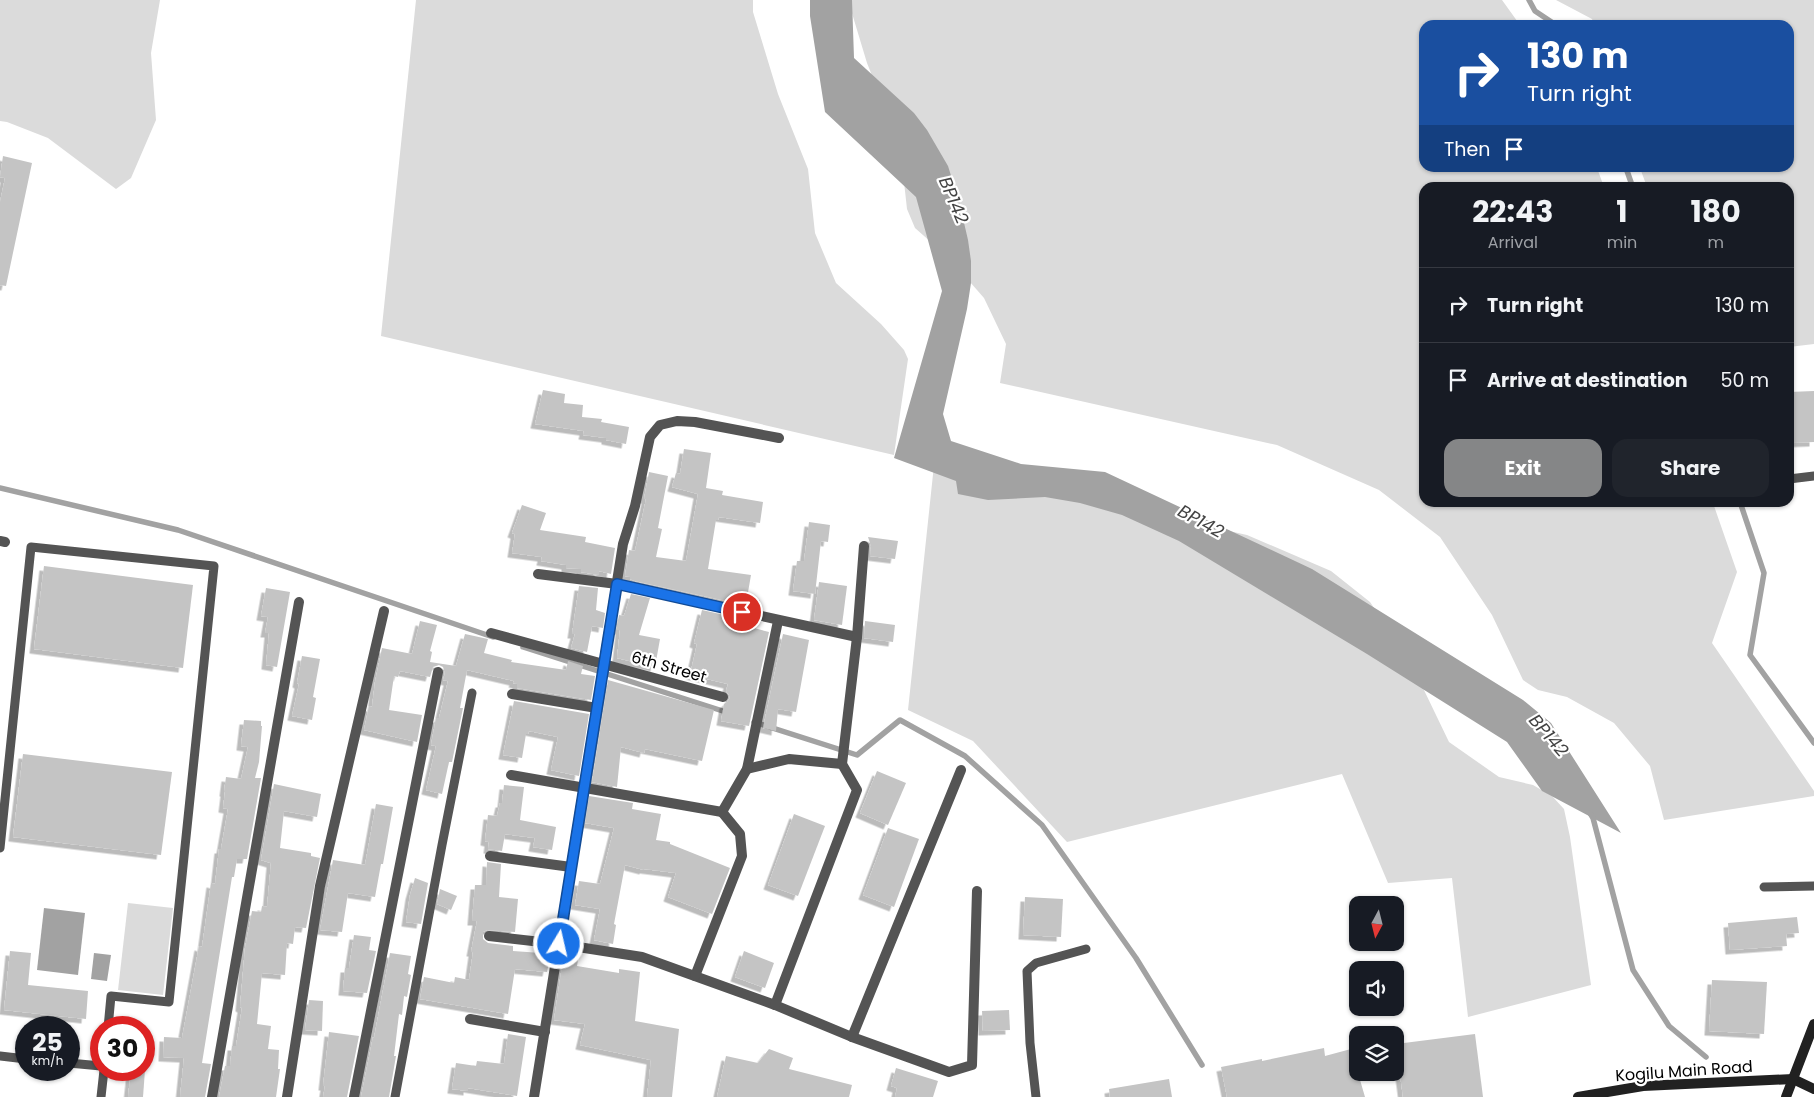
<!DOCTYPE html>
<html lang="en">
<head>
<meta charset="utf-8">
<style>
  body { margin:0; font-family:Poppins,sans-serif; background:#20242c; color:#f1f3f6; height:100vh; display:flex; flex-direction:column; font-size:19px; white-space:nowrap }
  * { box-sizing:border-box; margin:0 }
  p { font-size:16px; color:#9ea1a6 }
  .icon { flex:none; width:28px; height:28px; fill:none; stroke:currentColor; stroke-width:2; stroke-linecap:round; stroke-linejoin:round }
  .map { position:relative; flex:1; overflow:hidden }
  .side { position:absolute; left:1419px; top:182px; width:375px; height:325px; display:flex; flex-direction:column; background:#171b24; border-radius:15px; box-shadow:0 1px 4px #0004 }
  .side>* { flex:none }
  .banner { position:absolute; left:1419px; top:20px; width:375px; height:152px; border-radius:15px; box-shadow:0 1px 4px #0004; background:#1a4fa0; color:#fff; overflow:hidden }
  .needle { width:32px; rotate:187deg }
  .controls { position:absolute; left:1349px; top:896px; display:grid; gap:10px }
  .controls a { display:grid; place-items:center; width:55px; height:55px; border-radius:10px; background:#171b24; box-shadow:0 1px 4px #0004; font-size:25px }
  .speed { position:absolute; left:15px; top:1016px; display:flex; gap:10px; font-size:25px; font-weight:700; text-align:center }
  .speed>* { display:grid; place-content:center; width:65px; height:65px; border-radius:50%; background:#171b24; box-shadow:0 1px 4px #0004; line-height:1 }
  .speed small { font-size:12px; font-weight:400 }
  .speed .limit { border:8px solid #d22; background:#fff; color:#111 }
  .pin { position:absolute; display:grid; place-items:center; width:42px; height:42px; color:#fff; margin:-21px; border:2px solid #fff; border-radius:50%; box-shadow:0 1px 5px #0007 }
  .me { position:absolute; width:55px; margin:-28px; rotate:9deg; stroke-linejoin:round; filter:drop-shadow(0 0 4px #0008) }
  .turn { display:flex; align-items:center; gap:18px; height:105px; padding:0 25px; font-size:22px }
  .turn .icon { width:65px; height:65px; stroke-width:2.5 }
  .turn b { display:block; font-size:35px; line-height:42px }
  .then { display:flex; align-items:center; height:48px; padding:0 25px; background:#0003; gap:10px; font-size:19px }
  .eta { display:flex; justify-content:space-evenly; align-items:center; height:85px; text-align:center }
  .eta b { font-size:30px; font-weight:700; line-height:35px }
  .action { display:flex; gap:10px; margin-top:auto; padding:10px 25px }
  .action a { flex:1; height:58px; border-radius:15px; background:#858687; color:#fff; font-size:20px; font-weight:700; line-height:58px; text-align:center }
  .action a+a { background:#20242c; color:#f1f3f6 }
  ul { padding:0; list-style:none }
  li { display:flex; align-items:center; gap:15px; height:75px; padding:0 25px; border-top:1px solid #363941 }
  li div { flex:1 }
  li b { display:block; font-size:19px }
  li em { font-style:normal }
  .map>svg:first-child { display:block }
  .green { fill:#dbdbdb }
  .water { fill:#a2a2a2 }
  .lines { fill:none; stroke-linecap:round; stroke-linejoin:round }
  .stream { stroke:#a2a2a2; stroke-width:5.5 }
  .building { fill:#c4c4c4; filter:url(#shadow) }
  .lane { stroke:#545454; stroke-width:9 }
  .street { stroke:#545454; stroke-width:10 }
  .secondary { stroke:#212121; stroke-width:10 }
  .route-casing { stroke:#114b97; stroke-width:12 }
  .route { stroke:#1a73e8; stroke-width:9 }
  .labels { text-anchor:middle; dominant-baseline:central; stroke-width:4.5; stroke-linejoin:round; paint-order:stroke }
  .street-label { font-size:16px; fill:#000; stroke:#fff }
  .water-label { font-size:18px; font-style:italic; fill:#434343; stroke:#fff }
</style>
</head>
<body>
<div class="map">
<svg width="1814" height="1097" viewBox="0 0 1814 1097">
  <defs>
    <filter id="shadow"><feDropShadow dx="-4.5" dy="4.5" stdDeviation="0" flood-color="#0004"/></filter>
  </defs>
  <rect width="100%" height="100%" fill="#fff"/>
  <!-- green -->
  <g class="green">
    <path d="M0 0H160L151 53 156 120 131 178 116 189 48 138 7 122 0 121Z"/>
    <path d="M416 0H753V12L778 94 808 169 815 233 836 283 881 324 904 350 908 359 894 455 381 336Z"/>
    <path d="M848 0H1502L1520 25H1424V168H1597L1604 187 1424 188V502L1713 503 1737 572 1712 643 1814 791V796L1664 820 1650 766 1614 723 1567 697 1538 690 1523 680 1492 615 1440 537 1379 490 1277 445 1000 383 1006 344 984 298 949 258 915 228 907 209 900 146 867 63Z"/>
    <path d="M1556 0H1814V344L1789 347V188L1647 187 1640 168H1789V25H1594L1592 19Z"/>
    <path d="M934 465 1247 535 1331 571 1370 602 1410 661 1449 742 1499 777 1533 785 1552 796 1564 809 1570 837 1591 985 1468 1017 1452 878 1388 883 1342 774 1067 842 973 741 908 710Z"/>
    <path d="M128 903 173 908 163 995 118 990Z"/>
  </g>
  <!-- water -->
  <g class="water">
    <path d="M810 0H852L854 58 914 113 927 130 948 166 959 201 968 240 971 261V283L967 309 943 414 951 441 1021 464 1105 472 1312 569 1523 700 1551 723 1621 833 1542 791 1507 742 1367 654 1179 541 1122 515 1080 503 1045 497 988 500 958 494 956 481 894 458 942 291 916 197 825 112 810 16Z"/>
    <path d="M44 908 85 913 78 975 37 970Z"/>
    <path d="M94 953 111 955 107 981 91 979Z"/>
  </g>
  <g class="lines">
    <!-- stream -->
    <g class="stream">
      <path d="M1529 0 1535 11 1556 25"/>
      <path d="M1626 168 1633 188"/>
      <path d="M0 488 178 530 493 637"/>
      <path d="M1740 502 1764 573 1750 655 1814 743"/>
      <path d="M523 647 729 713"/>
      <path d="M754 722 857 755 900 720 965 756 1042 825 1136 958 1202 1065"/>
      <path d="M1590 813 1593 818 1633 970 1669 1026 1706 1057"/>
    </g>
  </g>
  <!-- building -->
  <g class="building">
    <path d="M3 156 32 163 6 286 0 285V202L5 178 0 177Z"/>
    <path d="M543 390 565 394 564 403 583 405 582 417 602 419 601 422 629 427 626 444 606 440V438L583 435 584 431 535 424Z"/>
    <path d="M1814 391V442L1789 443V392Z"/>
    <path d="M684 449 711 453 706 488 723 491 722 495 763 502 760 523 719 517 718 520H716L708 569 751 575 747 598 760 600 759 608 635 581 630 579V577L625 576 629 550 635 551 646 499H644L649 472 668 476 658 528 662 529 656 557 686 561 698 494 672 487 676 473 680 474Z"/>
    <path d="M522 505 546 513 540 530 586 537 585 542 615 548 611 574 599 571V575L581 572V569L566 568V565L541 561 542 557 512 553 515 534 512 533Z"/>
    <path d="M809 522 830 525 828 542 821 541 815 594 793 591 797 561H804Z"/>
    <path d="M868 537 898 541 895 559 870 556 871 546Z"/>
    <path d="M44 566 193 585 183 668 34 649Z"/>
    <path d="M819 582 847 586 842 625 814 620Z"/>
    <path d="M579 586 598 588 596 610 605 613 603 628 592 626 587 652 571 648 575 634H572Z"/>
    <path d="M266 588 290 592 277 667 266 665 269 633H265L268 617 261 616Z"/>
    <path d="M631 594 650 598 639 635 660 639 655 667 617 658 620 630H616L619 615 624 616Z"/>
    <path d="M702 610 756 622 754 628 769 632 749 726 721 721 724 704 727 702 730 698 729 695 726 691 728 684 690 675 697 644 694 643Z"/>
    <path d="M420 621 437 625 430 651 432 652 430 662 456 666 465 634 488 639 484 653 512 660 511 662 566 670 568 661 583 666 581 674 595 676 591 700 517 688V684L513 683 514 681 467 670 460 708H463L452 762H449L442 794 426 790 436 746 431 745 436 718H439L448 681 443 680 445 673 443 667 439 665 433 667 430 677 400 671 398 677 394 676 389 710 422 715 417 742 364 730 369 706 372 707 375 682 382 648 412 654Z"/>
    <path d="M865 621 895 625 893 642 864 638Z"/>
    <path d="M783 634 809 640 796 712 778 709 776 731 763 728Z"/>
    <path d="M302 656 320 659 313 697 316 698 312 720 292 716 299 684 297 683Z"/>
    <path d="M608 680 714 710 702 761 645 749 644 753 621 747 617 787 592 782Z"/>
    <path d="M514 701 589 714 579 776 551 770 558 737 529 731 528 734H526L522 758 503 755Z"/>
    <path d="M244 720 261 721V726H262L259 762 255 778H261L247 859H237L234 877H232L202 1063 211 1064 205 1097H180L184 1058 163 1057 164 1037 182 1038 199 946 202 947 211 883 215 884 219 849H221L228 809 223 808 225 792H224L226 777 241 779 248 747 241 746Z"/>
    <path d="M23 754 172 772 161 855 13 837Z"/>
    <path d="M877 771 906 783 888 825 860 813Z"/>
    <path d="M274 784 321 794 317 817 284 811 280 848 311 853V856L320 858 306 928 295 927 293 944 287 943 285 975 262 973 257 1024 271 1026 268 1049 279 1050 278 1069H280L276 1097H219L225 1066H230L232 1046H236L242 1008 240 1007 245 948 252 911 261 912 262 906 267 907 271 863 261 860Z"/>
    <path d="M504 785 524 787 520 820 556 827 552 850 533 847 535 838 505 834 502 851 488 849 489 842 485 841 488 815 497 816 500 803H502Z"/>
    <path d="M589 796 633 803 632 809 661 814 656 840 670 842V844L730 868 712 914 668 897 676 873 644 869V870L625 865 614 924 616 925 613 944 594 940 600 909 575 905 579 881 600 884 614 828 585 823Z"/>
    <path d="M376 804 393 807 383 864H381L375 897 348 893 342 932 320 930 333 860 365 865Z"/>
    <path d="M794 814 825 826 798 896 768 885Z"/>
    <path d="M888 828 919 839 894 907 863 895Z"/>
    <path d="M487 862 501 864 499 897 518 899 515 932 487 930 483 932V939L488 943 513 946V951L541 953 540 957H550L547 972 515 969 508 1014 420 999 424 977 454 983 455 977 469 980 473 952H471L477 921H472L475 885H486Z"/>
    <path d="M415 878 428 883 421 924 406 922 410 895Z"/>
    <path d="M440 889 457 896 451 910 437 904Z"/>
    <path d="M1025 897 1063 899 1061 937 1023 935Z"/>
    <path d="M1797 917 1799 933 1786 934 1787 946 1730 950 1728 923Z"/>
    <path d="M354 935 371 937 369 950 376 951 367 993 343 991 345 968H349Z"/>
    <path d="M10 951 31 953 28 985 88 991 86 1019 4 1010Z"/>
    <path d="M744 951 774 963 765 988 735 977Z"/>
    <path d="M390 953 411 956 408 974 411 975 407 997 404 996 402 1015 399 1014 394 1056H396L389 1097H361L373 1037 374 1038Z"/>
    <path d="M563 959 578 960 577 966 619 973V969L640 972 635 1021 679 1029 672 1097H647L651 1060 580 1045 585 1024 554 1020Z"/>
    <path d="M1712 980 1767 982 1764 1034 1709 1031Z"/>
    <path d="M309 1000 323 1001 322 1031 305 1030Z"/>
    <path d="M1009 1010 1010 1030 983 1031 982 1011Z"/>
    <path d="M329 1032 359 1036 347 1097H323L325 1086H323Z"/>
    <path d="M508 1034 526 1037 517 1096 468 1088V1091L452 1089 456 1063 476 1066 477 1061 504 1064Z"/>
    <path d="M1475 1034 1483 1097H1403L1396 1044Z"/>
    <path d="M1324 1048 1325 1056 1351 1049 1365 1097H1227L1221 1067 1262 1059V1061Z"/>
    <path d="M769 1049 793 1058 789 1069 852 1085 849 1097H717L726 1056 758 1063Z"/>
    <path d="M896 1068 938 1081 933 1097H895L897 1088 891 1086Z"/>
    <path d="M131 1070H145L143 1097H128Z"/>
    <path d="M1169 1079 1172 1097H1110L1109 1089Z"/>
  </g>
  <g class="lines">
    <!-- lane -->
    <g class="lane">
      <path d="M1789 479 1814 476"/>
      <path d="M0 848 31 547 214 566 169 1002 111 996 108 1028"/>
      <path d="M1764 887 1814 886"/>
      <path d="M0 1056 26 1059"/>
      <path d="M69 1063 101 1066"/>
      <path d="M101 1097 104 1070"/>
      <path d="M395 1097 442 845 472 693"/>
      <path d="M1036 1097 1030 1043 1027 971 1036 963 1086 949"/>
    </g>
    <!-- street -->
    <g class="street">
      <path d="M0 541 5 542"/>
      <path d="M538 574 617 584 857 637"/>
      <path d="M491 633 723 697"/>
      <path d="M512 694 597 708"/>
      <path d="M747 769 789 759 842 764"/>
      <path d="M511 775 722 812"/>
      <path d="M490 856 571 867"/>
      <path d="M489 936 559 944 642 957 775 1005 852 1037 949 1072 972 1065 977 891"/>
      <path d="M695 976 742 856 740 834 722 812 747 769 778 621"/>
      <path d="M775 1005 857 790 842 764 857 637 864 546"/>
      <path d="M470 1019 545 1032"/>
      <path d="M852 1037 961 770"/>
      <path d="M212 1097 299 602"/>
      <path d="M287 1097 320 886 384 611"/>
      <path d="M354 1097 438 672"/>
      <path d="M534 1097 623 544 635 506 650 437 660 425 677 421 695 422 779 438"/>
    </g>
    <!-- secondary -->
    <g class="secondary">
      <path d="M1578 1097 1643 1086 1793 1079 1814 1089"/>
      <path d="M1786 1097 1814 1024"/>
    </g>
  </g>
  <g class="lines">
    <defs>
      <path id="route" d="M559 944 617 584 742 612"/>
    </defs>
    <!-- route casing -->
    <use href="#route" class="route-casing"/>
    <!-- route -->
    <use href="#route" class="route"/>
  </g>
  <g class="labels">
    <!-- street labels -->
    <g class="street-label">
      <text transform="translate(669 667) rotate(16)">6th Street</text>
      <text transform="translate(1684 1071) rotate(-4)">Kogilu Main Road</text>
    </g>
    <!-- water labels -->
    <g class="water-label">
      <text transform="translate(954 200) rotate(67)">BP142</text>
      <text transform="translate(1201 521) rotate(29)">BP142</text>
      <text transform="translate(1549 735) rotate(49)">BP142</text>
    </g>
  </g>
</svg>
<div class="controls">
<a><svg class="needle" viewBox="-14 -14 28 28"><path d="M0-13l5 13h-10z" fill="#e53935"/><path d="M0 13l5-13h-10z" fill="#9ea1a6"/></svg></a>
<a><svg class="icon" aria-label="sound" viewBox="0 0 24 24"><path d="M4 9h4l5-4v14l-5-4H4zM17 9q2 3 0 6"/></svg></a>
<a><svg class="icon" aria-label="layers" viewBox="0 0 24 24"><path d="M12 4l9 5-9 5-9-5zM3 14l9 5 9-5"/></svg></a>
</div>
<div class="speed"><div>25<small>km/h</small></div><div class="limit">30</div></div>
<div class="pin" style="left:742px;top:612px;background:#d93025"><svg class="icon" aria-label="arrive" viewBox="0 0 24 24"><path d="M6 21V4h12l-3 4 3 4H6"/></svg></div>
<svg class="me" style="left:559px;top:944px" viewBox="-20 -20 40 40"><circle r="17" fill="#1a73e8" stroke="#fff" stroke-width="3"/><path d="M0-11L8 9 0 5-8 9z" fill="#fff"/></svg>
<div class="banner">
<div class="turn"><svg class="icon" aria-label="right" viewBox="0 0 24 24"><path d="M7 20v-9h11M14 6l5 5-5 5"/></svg><div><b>130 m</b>Turn right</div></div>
<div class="then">Then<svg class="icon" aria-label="arrive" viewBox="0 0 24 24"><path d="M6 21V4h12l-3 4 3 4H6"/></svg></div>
</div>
<section class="side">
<div class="eta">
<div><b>22:43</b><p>Arrival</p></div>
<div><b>1</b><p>min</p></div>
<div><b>180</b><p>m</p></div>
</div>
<ul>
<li><svg class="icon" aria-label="right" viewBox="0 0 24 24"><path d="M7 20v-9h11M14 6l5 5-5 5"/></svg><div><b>Turn right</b></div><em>130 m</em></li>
<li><svg class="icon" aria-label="arrive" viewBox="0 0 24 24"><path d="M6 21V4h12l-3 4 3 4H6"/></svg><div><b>Arrive at destination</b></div><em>50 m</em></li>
</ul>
<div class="action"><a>Exit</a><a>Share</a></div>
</section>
</div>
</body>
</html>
